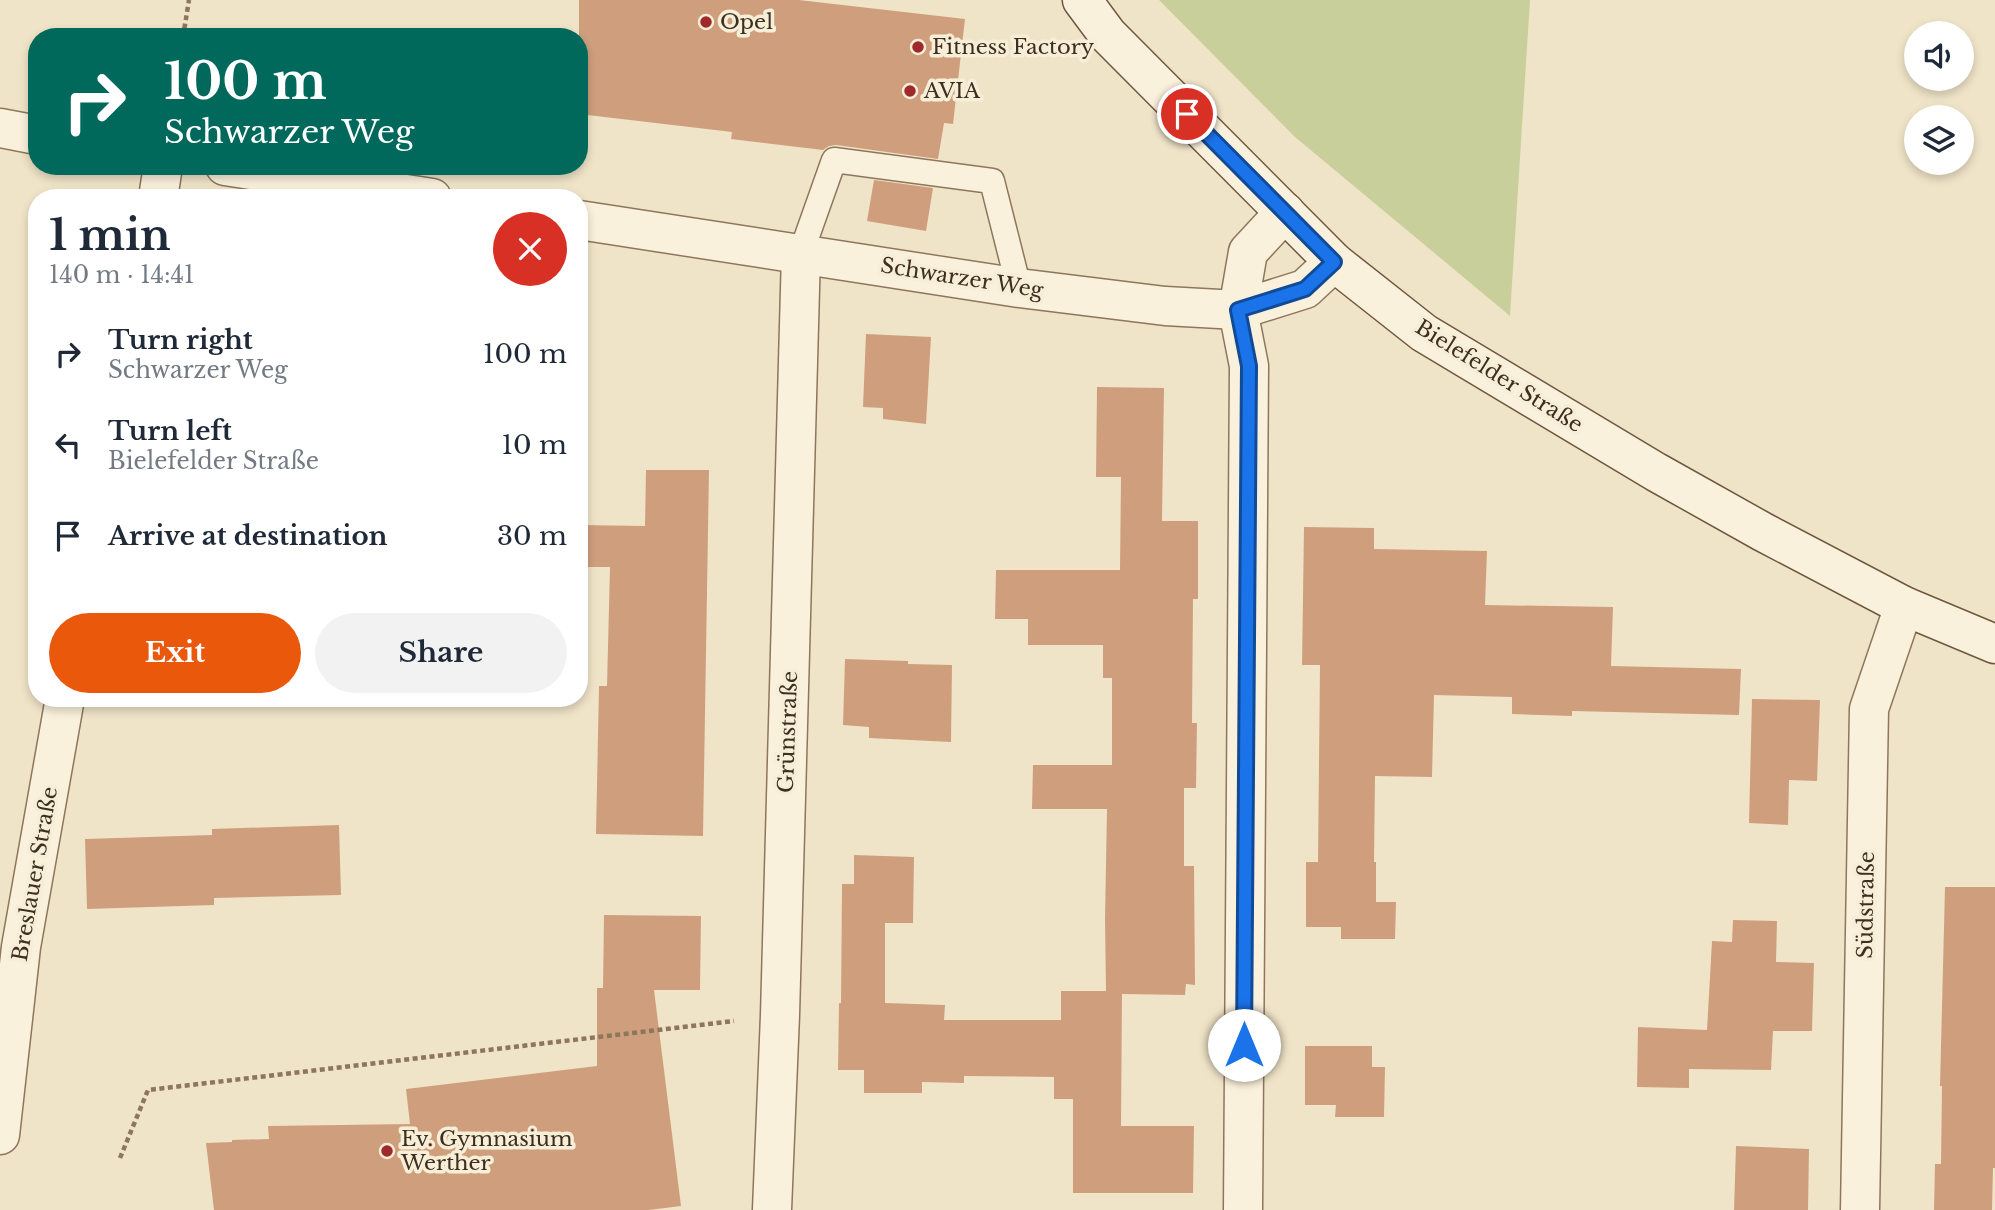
<!DOCTYPE html>
<html lang="en">
<head>
<meta charset="utf-8">
<style>
  body { margin:0; font-family:"Libre Baskerville",serif; background:#f2f2f3; color:#1f2937; height:100vh; display:flex; flex-direction:column; font-size:26px; white-space:nowrap }
  * { box-sizing:border-box; margin:0 }
  p { font-size:23px; color:#747a83 }
  .icon { flex:none; width:38px; height:38px; fill:none; stroke:currentColor; stroke-width:2; stroke-linecap:round; stroke-linejoin:round }
  .map { position:relative; flex:1; overflow:hidden }
  .side { position:absolute; left:28px; top:189px; width:560px; height:518px; display:flex; flex-direction:column; background:#fff; border-radius:28px; box-shadow:0 4px 10px #0003 }
  .side>* { flex:none }
  .guide { position:absolute; left:28px; top:28px; width:560px; height:147px; border-radius:28px; box-shadow:0 4px 10px #0003; background:#00695c; color:#fff; overflow:hidden }
  .buttons { position:absolute; left:1904px; top:21px; display:grid; gap:14px }
  .buttons a { display:grid; place-items:center; width:70px; height:70px; border-radius:50%; background:#fff; box-shadow:0 4px 10px #0003; font-size:35px }
  .pin { position:absolute; display:grid; place-items:center; width:60px; height:60px; color:#fff; margin:-30px; border:4px solid #fff; border-radius:50%; box-shadow:0 2px 7px #0007 }
  .me { position:absolute; width:77px; margin:-38px; rotate:0deg; stroke-linejoin:round; filter:drop-shadow(0 0 5px #0008) }
  .turn { display:flex; align-items:center; gap:24px; height:147px; padding:0 21px; font-size:32px }
  .turn .icon { width:91px; height:91px; stroke-width:2.5 }
  .turn b { display:block; font-size:49px; line-height:60px }
  .round { display:grid; place-items:center; flex:none; width:74px; height:74px; border-radius:37px; background:#f2f2f3 }
  .summary { display:flex; align-items:center; justify-content:space-between; height:119px; padding:0 21px }
  h1 { font-size:42px; font-weight:700; line-height:52px }
  .button { display:flex; gap:14px; margin-top:auto; padding:14px 21px }
  .button a { flex:1; height:80px; border-radius:42px; background:#ea580c; color:#fff; font-size:28px; font-weight:700; line-height:80px; text-align:center }
  .button a+a { background:#f2f2f3; color:#1f2937 }
  ul { padding:0; list-style:none }
  li { display:flex; align-items:center; gap:21px; height:91px; padding:0 21px }
  li div { flex:1 }
  li b { display:block; font-size:26px }
  li em { font-style:normal }
  .map>svg:first-child { display:block }
  .green { fill:#c9cf9b }
  .building { fill:#cf9f7d }
  .lines { fill:none; stroke-linecap:round; stroke-linejoin:round }
  .lane-casing { stroke:#8d765c; stroke-width:27 }
  .street-casing { stroke:#8d765c; stroke-width:41 }
  .secondary-casing { stroke:#6f573f; stroke-width:41 }
  .path { stroke:#8d765c; stroke-width:4.5; stroke-dasharray:5 3.5; stroke-linecap:butt }
  .lane { stroke:#faf1dc; stroke-width:24 }
  .street { stroke:#faf1dc; stroke-width:38 }
  .secondary { stroke:#faf1dc; stroke-width:38 }
  .route-casing { stroke:#114b97; stroke-width:18 }
  .route { stroke:#1a73e8; stroke-width:12 }
  .poi-dot { fill:#9e2a2b; stroke:#f7eed8; stroke-width:2.5 }
  .labels { text-anchor:middle; dominant-baseline:central; stroke-width:7; stroke-linejoin:round; paint-order:stroke }
  .poi-label { font-size:21px; fill:#3d2e20; stroke:#f7eed8; text-anchor:start }
  .street-label { font-size:21px; fill:#3d2e20; stroke:#f7eed8 }
</style>
</head>
<body>
<div class="map">
<svg width="1995" height="1210" viewBox="0 0 1995 1210">
  <rect width="100%" height="100%" fill="#f0e4c8"/>
  <!-- green -->
  <path class="green" d="M1159 0H1530L1510 316 1295 137Z"/>
  <!-- building -->
  <g class="building">
    <path d="M579 0H799L965 19 953 124 944 123 938 159 836 145 829 146 823 150 731 139 732 132 579 114Z"/>
    <path d="M874 180 933 188 926 231 867 221Z"/>
    <path d="M866 334 931 337 926 424 883 419V408L863 407Z"/>
    <path d="M1097 387 1164 388 1162 521H1198V599H1193L1192 723H1197L1196 788H1184V866H1194L1195 985 1186 984 1185 995 1122 994 1121 1126H1194L1193 1193H1073V1099H1054V1077L964 1076V1083L922 1082V1093H864V1070H838L839 1003H841L842 884H854V855L914 857 913 923H885V1003L945 1005 944 1020H1061V991H1106L1105 919 1107 809H1032L1033 765H1112V678H1103V645H1028V619H995L996 570H1120L1121 477H1096Z"/>
    <path d="M646 470H709L703 836 596 834 599 686H607L610 567H579V525L645 526Z"/>
    <path d="M1304 527 1374 528V549L1487 551 1485 605 1613 607 1611 666 1741 669 1739 715 1572 711V716L1512 714V697L1434 695 1432 777 1375 776 1374 862H1376V902H1396L1395 939H1341V927H1306V862H1318L1320 665H1302Z"/>
    <path d="M845 659 908 661V664L952 665 951 742 869 738V727L843 725Z"/>
    <path d="M1752 699 1820 700 1817 781 1789 780 1788 825 1749 823Z"/>
    <path d="M339 825 341 895 214 898V905L87 909 85 839 212 835V829Z"/>
    <path d="M1945 887H1995V1168H1993L1992 1210H1934L1935 1164H1941L1942 1086H1940Z"/>
    <path d="M604 915 701 916 700 990H654L681 1206 649 1210H214L206 1143 232 1142V1140L269 1139 268 1126 410 1124 406 1089 597 1066V988H603Z"/>
    <path d="M1733 920 1777 921 1776 962 1814 963 1812 1031H1773L1771 1070 1689 1069V1088L1637 1087 1638 1027 1707 1030 1712 941 1732 942Z"/>
    <path d="M1305 1046H1372V1067H1385L1384 1117H1335L1336 1105H1305Z"/>
    <path d="M1736 1146 1809 1149 1808 1210H1734Z"/>
  </g>
  <g class="lines">
    <defs>
      <path id="lane" d="M801 253 834 160 992 181 1019 288"/>
      <g id="street">
        <path d="M0 128 37 135"/>
        <path d="M225 166 432 198"/>
        <path d="M158 198 163 166"/>
        <path d="M579 220 1019 288 1165 306 1238 310 1305 289 1334 262"/>
        <path d="M0 1135 21 947 65 698"/>
        <path d="M772 1210 780 1015 801 253"/>
        <path d="M1243 1210 1249 366 1238 310 1248 252 1285 212"/>
        <path d="M1860 1210 1869 709 1904 606"/>
      </g>
      <path id="secondary" d="M1082 0 1108 35 1334 262 1424 333 1656 472 1763 532 1904 606 1995 644"/>
    </defs>
    <!-- lane casing -->
    <use href="#lane" class="lane-casing"/>
    <!-- street casing -->
    <use href="#street" class="street-casing"/>
    <!-- secondary casing -->
    <use href="#secondary" class="secondary-casing"/>
    <!-- path -->
    <g class="path">
      <path d="M183 37 189 0"/>
      <path d="M120 1158 148 1090 734 1021"/>
    </g>
    <!-- lane -->
    <use href="#lane" class="lane"/>
    <!-- street -->
    <use href="#street" class="street"/>
    <!-- secondary -->
    <use href="#secondary" class="secondary"/>
  </g>
  <g class="lines">
    <defs>
      <path id="route" d="M1187 114 1334 262 1305 289 1238 310 1249 366 1244 1045"/>
    </defs>
    <!-- route casing -->
    <use href="#route" class="route-casing"/>
    <!-- route -->
    <use href="#route" class="route"/>
  </g>
  <!-- markers -->
  <g class="poi-dot">
    <circle cx="706" cy="22" r="7"/>
    <circle cx="918" cy="47" r="7"/>
    <circle cx="910" cy="91" r="7"/>
    <circle cx="387" cy="1151" r="7"/>
  </g>
  <g class="labels">
    <!-- poi labels -->
    <g class="poi-label">
      <text x="720" y="22">Opel</text>
      <text x="932" y="47">Fitness Factory</text>
      <text x="924" y="91">AVIA</text>
      <text x="401" y="1139">Ev. Gymnasium<tspan x="401" dy="24">Werther</tspan></text>
    </g>
    <!-- street labels -->
    <g class="street-label">
      <text transform="translate(962 278) rotate(9)">Schwarzer Weg</text>
      <text transform="translate(1499 376) rotate(32)">Bielefelder Straße</text>
      <text transform="translate(788 732) rotate(-88)">Grünstraße</text>
      <text transform="translate(35 874) rotate(-80)">Breslauer Straße</text>
      <text transform="translate(1866 905) rotate(-89)">Südstraße</text>
    </g>
  </g>
</svg>
<div class="buttons">
<a><svg class="icon" aria-label="sound" viewBox="0 0 24 24"><path d="M4 9h4l5-4v14l-5-4H4zM17 9q2 3 0 6"/></svg></a>
<a><svg class="icon" aria-label="layers" viewBox="0 0 24 24"><path d="M12 4l9 5-9 5-9-5zM3 14l9 5 9-5"/></svg></a>
</div>
<div class="pin" style="left:1187px;top:114px;background:#d93025"><svg class="icon" aria-label="arrive" viewBox="0 0 24 24"><path d="M6 21V4h12l-3 4 3 4H6"/></svg></div>
<svg class="me" style="left:1244px;top:1045px" viewBox="-20 -20 40 40"><circle r="19" fill="#fff"/><path d="M0-13L10 11 0 6-10 11z" fill="#1a73e8"/></svg>
<div class="guide">
<div class="turn"><svg class="icon" aria-label="right" viewBox="0 0 24 24"><path d="M7 20v-9h11M14 6l5 5-5 5"/></svg><div><b>100 m</b>Schwarzer Weg</div></div>
</div>
<section class="side">
<div class="summary"><div><h1>1 min</h1><p>140 m · 14:41</p></div><a class="round" style="background:#d93025;color:#fff"><svg class="icon" aria-label="close" viewBox="0 0 24 24"><path d="M6 6l12 12M18 6L6 18"/></svg></a></div>
<ul>
<li><svg class="icon" aria-label="right" viewBox="0 0 24 24"><path d="M7 20v-9h11M14 6l5 5-5 5"/></svg><div><b>Turn right</b><p>Schwarzer Weg</p></div><em>100 m</em></li>
<li><svg class="icon" aria-label="left" viewBox="0 0 24 24"><path d="M17 20v-9H6M10 6l-5 5 5 5"/></svg><div><b>Turn left</b><p>Bielefelder Straße</p></div><em>10 m</em></li>
<li><svg class="icon" aria-label="arrive" viewBox="0 0 24 24"><path d="M6 21V4h12l-3 4 3 4H6"/></svg><div><b>Arrive at destination</b></div><em>30 m</em></li>
</ul>
<div class="button"><a>Exit</a><a>Share</a></div>
</section>
</div>
</body>
</html>
